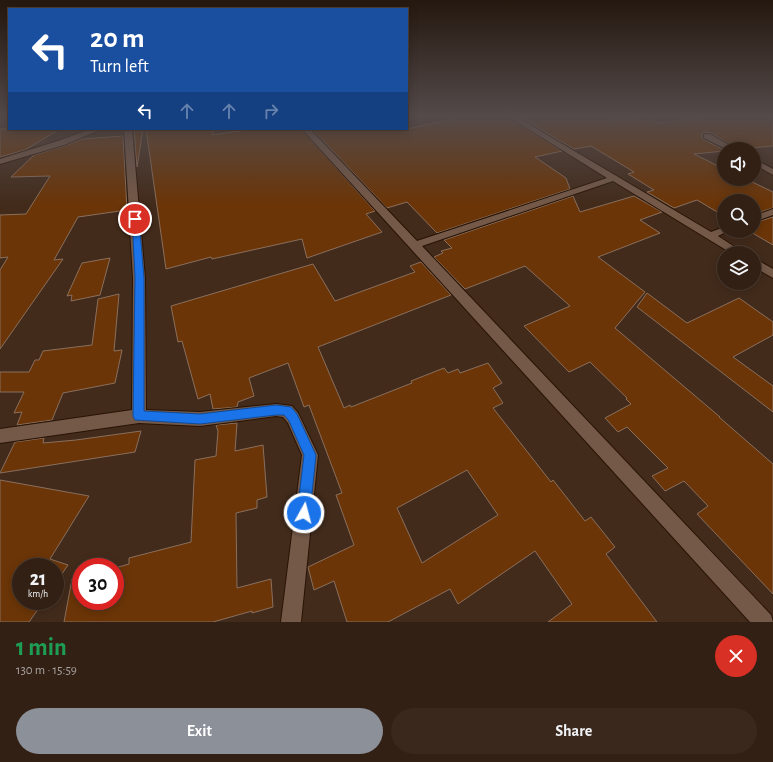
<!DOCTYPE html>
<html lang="en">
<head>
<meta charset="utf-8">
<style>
  body { margin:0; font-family:"Alegreya Sans",sans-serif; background:#3a281d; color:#f1f3f6; height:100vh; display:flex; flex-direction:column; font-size:15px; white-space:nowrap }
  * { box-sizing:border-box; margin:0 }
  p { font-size:13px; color:#a8a3a0 }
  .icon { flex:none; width:22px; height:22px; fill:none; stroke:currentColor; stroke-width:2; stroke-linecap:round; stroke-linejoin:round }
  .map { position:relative; height:622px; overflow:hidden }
  .drawer { display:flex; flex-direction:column; background:#322014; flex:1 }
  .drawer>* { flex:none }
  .guide { position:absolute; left:8px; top:8px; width:400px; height:122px; border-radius:0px; box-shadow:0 2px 10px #0003,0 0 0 1px #4d3e34; background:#1a4fa0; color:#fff; overflow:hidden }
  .buttons { position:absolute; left:717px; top:142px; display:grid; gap:8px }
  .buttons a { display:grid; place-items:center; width:44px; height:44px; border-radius:50%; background:#322014; box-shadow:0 2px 10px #0003,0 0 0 1px #4d3e34; font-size:20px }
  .speed { position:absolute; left:12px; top:558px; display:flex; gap:8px; font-size:20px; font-weight:700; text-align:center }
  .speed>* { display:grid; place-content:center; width:52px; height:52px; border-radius:50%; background:#322014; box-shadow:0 2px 10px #0003,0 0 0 1px #4d3e34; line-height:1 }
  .speed small { font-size:10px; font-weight:400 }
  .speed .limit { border:6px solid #d22; background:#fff; color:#111 }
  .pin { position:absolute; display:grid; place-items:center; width:34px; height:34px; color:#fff; margin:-17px; border:2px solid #fff; border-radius:50%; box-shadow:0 1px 4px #0007 }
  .me { position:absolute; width:44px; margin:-22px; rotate:7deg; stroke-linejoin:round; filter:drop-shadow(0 0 3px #0008) }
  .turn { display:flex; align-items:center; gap:14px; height:84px; padding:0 16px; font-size:18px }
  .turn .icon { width:52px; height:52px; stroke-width:2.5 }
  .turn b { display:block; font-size:28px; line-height:34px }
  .lanes { display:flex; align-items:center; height:38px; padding:0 16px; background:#0003; justify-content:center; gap:20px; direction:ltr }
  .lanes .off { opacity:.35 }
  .round { display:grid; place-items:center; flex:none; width:42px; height:42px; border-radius:21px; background:#3a281d }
  .summary { display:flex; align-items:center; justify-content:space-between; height:68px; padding:0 16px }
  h1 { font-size:24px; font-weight:700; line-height:30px; color:#1e9e55 }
  .cta { display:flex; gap:8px; margin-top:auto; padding:8px 16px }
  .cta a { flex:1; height:46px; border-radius:24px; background:#8c9099; color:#fff; font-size:16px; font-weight:700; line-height:46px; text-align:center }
  .cta a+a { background:#3a281d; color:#f1f3f6 }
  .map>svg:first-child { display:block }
  .building { fill:#6b3507; stroke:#8a6f5d; fill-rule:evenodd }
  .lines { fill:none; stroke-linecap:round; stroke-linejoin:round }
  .minor-casing { stroke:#281304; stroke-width:2 }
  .minor { fill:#745948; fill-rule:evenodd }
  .route { fill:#1a73e8; stroke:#114b97 }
</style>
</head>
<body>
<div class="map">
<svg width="773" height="622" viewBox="0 0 773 622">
  <rect width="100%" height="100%" fill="#422b1b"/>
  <!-- building -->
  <g class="building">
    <path d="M461 117H508L562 151 535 157 566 178 570 189 437 233 407 202 387 208 312 129H407Z"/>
    <path d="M520 117H607L612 120 648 117 655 123 711 117H773V146L737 149 711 133 704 132 702 134 703 139 724 150V151L694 154 724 169V179H746L773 192V208L754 214V201H724V216L697 200 674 208 647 192 654 190 628 174 634 172 591 146 574 149Z"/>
    <path d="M0 129H60L25 150 0 157Z"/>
    <path d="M134 129H143L137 167Z"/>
    <path d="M146 129H214L212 135 252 129H301L375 211 366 214 382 232 307 258 302 239 212 259 211 257 166 269Z"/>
    <path d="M123 136 127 210 78 217 54 260 63 259 0 349V270L8 257 0 258V215L26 214 50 176 11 177 34 155 64 146 82 139Z"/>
    <path d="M573 196 580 212 634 196 662 212 640 220 660 233 598 257 645 292 615 328 720 417H719L773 464V594L697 514 708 506 684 481 665 491 652 476 668 468 627 427 618 432 605 418 631 404 626 399 627 398 590 362 569 372 524 326 570 306 525 266 465 289 434 257 443 253 441 251 452 248 444 240Z"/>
    <path d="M773 217V245L749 231H754V223Z"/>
    <path d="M110 258 100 295 71 301 72 295 67 296 82 263Z"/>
    <path d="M421 262 451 295 318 347 344 408 350 405 351 407 412 383 411 381 444 368 448 373 458 369 460 373 488 363 502 383 493 388 503 403 493 408 551 482 553 480 585 521 591 517 615 547 606 554 657 622H548L572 604 535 551 458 604 450 589 388 622H347L334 581 314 590 308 567 354 545 336 495 342 493 309 405 304 407 288 363 249 378 254 396 238 402 237 407 213 409 210 394 198 399 182 341 178 342 171 306 313 264 335 301 415 272 410 266ZM467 470 498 515 422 563 397 508Z"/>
    <path d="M647 293 687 323 739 298 773 322V335L733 357 773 386V412L637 307Z"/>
    <path d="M119 294 114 351 122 350 115 383 63 393 52 420 17 425 22 412 14 413 24 392H0V372H29L35 360H39L43 351 92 345 98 299Z"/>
    <path d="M237 423 235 451 263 445 267 497 257 500V508L236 513 237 588 271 579 273 607 252 613V611L213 622H64L72 579 81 577V601H115V568L129 564V558L191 542 195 460 216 456 218 431 216 425Z"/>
    <path d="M141 431 135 452 0 473 15 442 44 438 43 443 76 440Z"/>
    <path d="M0 480 89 496 50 559 68 565 55 584V567H21V601H44L29 622H0Z"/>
  </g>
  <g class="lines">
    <defs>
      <g id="minor">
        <path d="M509 117H517L711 232 724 227V231H728L718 236 744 253H731L613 181 422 246 771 615 773 622H750L302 129H310L417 241 607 178Z"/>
        <path d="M91 129H102L64 145 0 164V159L58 141Z"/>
        <path d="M124 129H132L145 278 146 410 200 412 276 404 292 406 298 413 318 455 301 622H281L302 455 288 423 283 417 276 416 200 426 139 423 0 443V429L132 410 133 278Z"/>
        <path d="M704 134H710L736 149H726L704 138Z"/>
        <path d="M754 159 773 169V175L754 164Z"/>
        <path d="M773 209V215L754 222V216Z"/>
        <path d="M754 258 773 269V278L754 267Z"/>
      </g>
    </defs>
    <!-- minor casing -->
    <use href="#minor" class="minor-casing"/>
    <!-- minor -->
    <use href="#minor" class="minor"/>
  </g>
  <!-- sky -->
  <linearGradient id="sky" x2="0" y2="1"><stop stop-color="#24180f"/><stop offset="0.57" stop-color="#544a4a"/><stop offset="1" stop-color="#544a4a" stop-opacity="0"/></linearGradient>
  <rect width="773" height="204" fill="url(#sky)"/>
  <!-- route -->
  <path class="route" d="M132 217H135L139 219 144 278V411L200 414 276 405 291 407 297 414 316 455 310 513 308 517 304 519 299 517 297 513 304 455 289 421 284 415H276L200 424 135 420 133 416 135 278Z"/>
</svg>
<div class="buttons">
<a><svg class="icon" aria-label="sound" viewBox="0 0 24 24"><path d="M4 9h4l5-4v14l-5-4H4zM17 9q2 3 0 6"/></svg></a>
<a><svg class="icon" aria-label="search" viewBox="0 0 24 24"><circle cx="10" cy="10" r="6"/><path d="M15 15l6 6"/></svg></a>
<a><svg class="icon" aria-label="layers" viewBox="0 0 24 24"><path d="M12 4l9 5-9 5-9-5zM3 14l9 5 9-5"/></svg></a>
</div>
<div class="speed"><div>21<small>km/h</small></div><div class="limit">30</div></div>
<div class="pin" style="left:135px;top:219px;background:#d93025"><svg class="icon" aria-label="arrive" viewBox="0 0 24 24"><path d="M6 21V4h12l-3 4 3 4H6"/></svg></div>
<svg class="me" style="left:304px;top:513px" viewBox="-20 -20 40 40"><circle r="17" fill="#1a73e8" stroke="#fff" stroke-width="3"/><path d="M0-11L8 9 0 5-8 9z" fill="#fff"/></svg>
<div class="guide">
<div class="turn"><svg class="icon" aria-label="left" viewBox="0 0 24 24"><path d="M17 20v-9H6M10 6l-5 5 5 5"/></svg><div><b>20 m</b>Turn left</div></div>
<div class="lanes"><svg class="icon" aria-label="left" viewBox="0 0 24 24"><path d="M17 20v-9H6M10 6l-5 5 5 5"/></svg><svg class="icon off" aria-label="ahead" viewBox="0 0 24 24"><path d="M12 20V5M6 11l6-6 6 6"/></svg><svg class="icon off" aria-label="ahead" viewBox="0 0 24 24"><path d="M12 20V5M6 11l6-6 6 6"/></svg><svg class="icon off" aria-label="right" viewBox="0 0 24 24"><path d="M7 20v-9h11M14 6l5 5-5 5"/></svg></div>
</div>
</div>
<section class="drawer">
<div class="summary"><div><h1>1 min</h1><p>130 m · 15:59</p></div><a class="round" style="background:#d93025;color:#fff"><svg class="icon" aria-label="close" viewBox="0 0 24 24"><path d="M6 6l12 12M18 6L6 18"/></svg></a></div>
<div class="cta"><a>Exit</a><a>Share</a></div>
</section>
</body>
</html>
